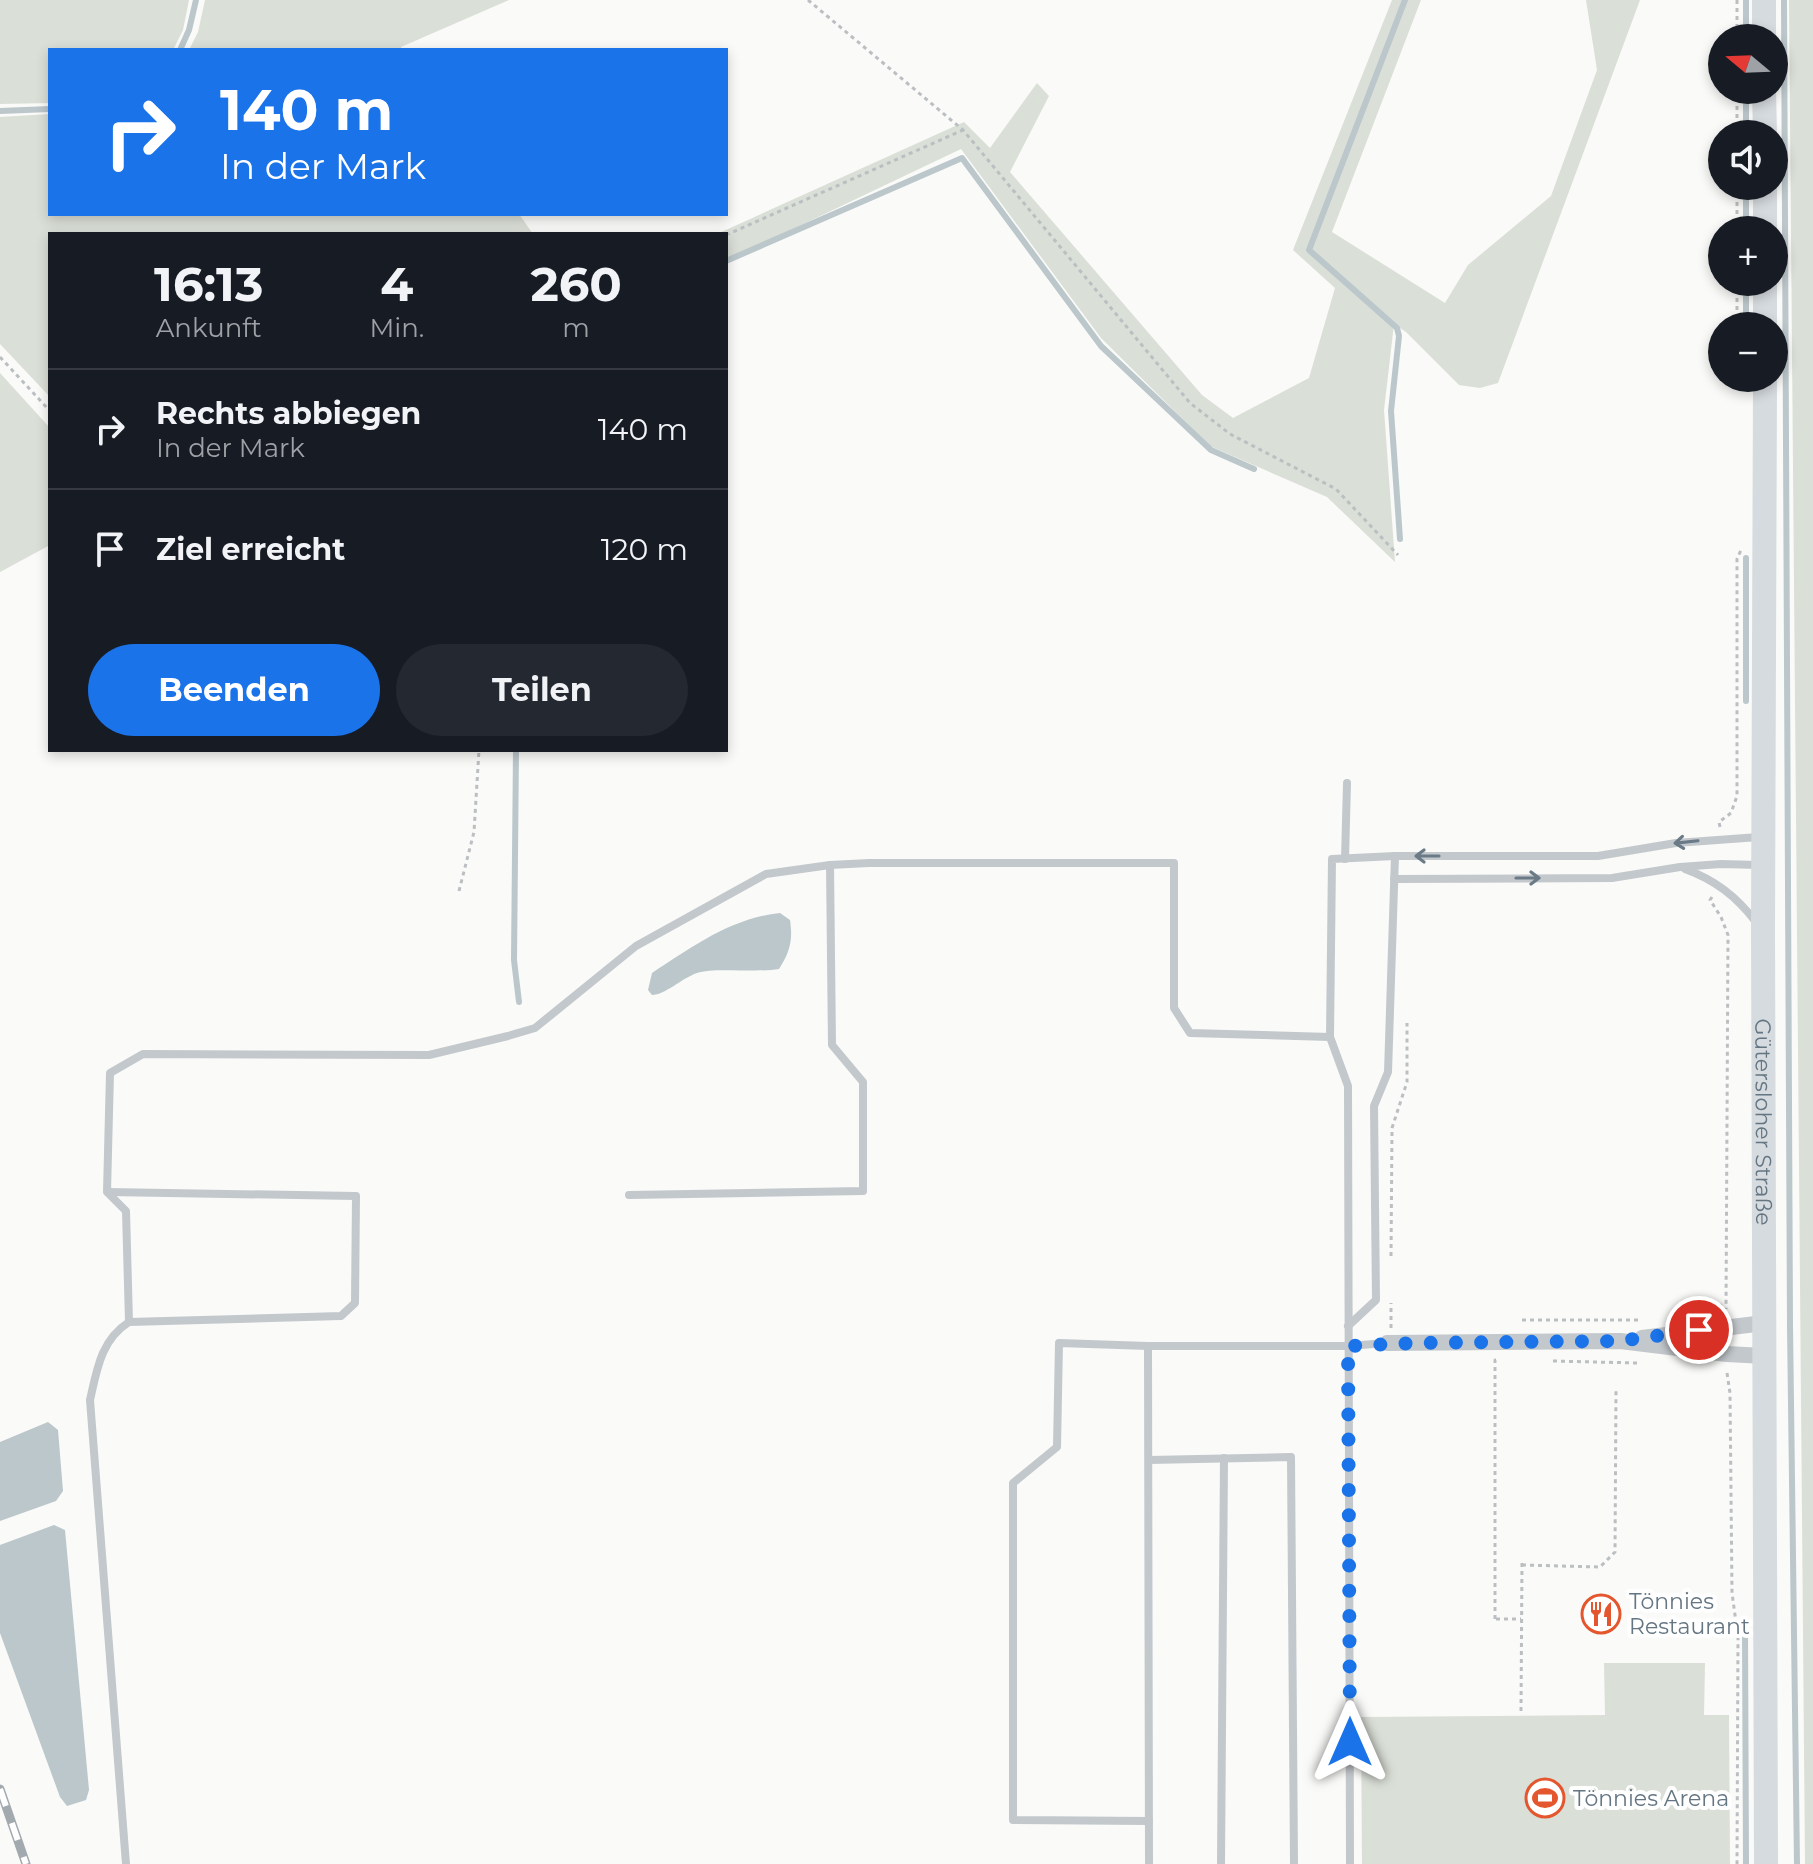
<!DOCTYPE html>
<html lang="de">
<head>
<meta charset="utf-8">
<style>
  body { margin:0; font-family:Montserrat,sans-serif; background:#242831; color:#f1f3f6; height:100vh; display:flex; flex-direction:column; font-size:30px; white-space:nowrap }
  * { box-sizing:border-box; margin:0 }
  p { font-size:26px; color:#9ea1a6 }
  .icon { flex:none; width:44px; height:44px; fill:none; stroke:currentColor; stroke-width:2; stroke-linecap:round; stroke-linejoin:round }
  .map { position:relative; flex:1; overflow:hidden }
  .sheet { position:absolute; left:48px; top:232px; width:680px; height:520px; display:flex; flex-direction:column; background:#171b24; border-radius:0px; box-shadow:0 4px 12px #0003 }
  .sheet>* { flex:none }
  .top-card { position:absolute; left:48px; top:48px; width:680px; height:168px; border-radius:0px; box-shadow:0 4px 12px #0003; background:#1a73e8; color:#fff; overflow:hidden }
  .needle { width:52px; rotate:289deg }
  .controls { position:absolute; left:1708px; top:24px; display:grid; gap:16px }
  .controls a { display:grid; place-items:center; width:80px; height:80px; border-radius:50%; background:#171b24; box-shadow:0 4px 12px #0003; font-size:40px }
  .pin { position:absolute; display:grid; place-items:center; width:68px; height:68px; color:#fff; margin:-34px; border:4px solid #fff; border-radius:50%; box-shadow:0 2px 8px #0007 }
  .me { position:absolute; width:88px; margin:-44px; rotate:0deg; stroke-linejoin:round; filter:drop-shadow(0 0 6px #0008) }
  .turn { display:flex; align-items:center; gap:28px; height:168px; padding:0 40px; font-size:36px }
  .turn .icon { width:104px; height:104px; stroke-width:2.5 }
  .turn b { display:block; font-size:56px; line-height:68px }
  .eta { display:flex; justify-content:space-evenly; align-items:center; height:136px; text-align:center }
  .eta b { font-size:48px; font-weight:700; line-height:56px }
  .cta { display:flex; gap:16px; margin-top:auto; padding:16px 40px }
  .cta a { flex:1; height:92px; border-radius:48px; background:#1a73e8; color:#fff; font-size:32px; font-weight:700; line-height:92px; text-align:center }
  .cta a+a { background:#242831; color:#f1f3f6 }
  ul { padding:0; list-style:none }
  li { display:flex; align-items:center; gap:24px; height:120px; padding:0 40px; border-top:2px solid #363941 }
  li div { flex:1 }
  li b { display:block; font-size:30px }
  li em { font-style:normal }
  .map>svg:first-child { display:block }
  .green { fill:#dadfd7 }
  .water { fill:#bbc7cb }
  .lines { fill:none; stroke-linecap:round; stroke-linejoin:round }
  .stream { stroke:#bbc7cb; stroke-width:6 }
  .path { stroke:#bbbfc2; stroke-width:3; stroke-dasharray:4 4; stroke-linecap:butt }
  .service { stroke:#c3c8cc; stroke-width:8 }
  .minor { stroke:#c3c8cc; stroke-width:16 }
  .secondary { stroke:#d6dbdf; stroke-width:24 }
  .rail-casing { stroke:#a2aab0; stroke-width:9 }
  .rail { stroke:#fff; stroke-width:6; stroke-dasharray:18; stroke-linecap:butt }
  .oneway { stroke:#6a7a87 }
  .route { stroke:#1a73e8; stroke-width:14; stroke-dasharray:0 25.2 }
  .labels { text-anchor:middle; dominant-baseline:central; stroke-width:8; stroke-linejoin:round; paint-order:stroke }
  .street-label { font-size:22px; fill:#657683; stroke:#fff }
  .poi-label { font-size:22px; fill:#657683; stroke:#fff; text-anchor:start }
</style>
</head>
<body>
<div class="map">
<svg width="1813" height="1864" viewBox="0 0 1813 1864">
  <rect width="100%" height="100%" fill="#fafaf8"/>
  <!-- green -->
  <g class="green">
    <path d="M0 0H189L183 30 173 50H50V103L0 104Z"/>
    <path d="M205 0H509L401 47 402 50H189L198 32Z"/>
    <path d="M1392 0H1421L1332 232 1445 303 1468 265 1551 196 1597 70 1586 0H1640L1498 383 1480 388 1459 385 1406 332 1394 324 1384 410 1395 562 1327 497 1210 446 1101 338 961 149 726 261V234H717L964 122 990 148 1037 83 1049 96 1010 172 1202 395 1233 418 1309 378 1335 288 1293 250Z"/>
    <path d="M1789 0H1813V1864H1805Z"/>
    <path d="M50 114V214H519L533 234H50V397L0 344V117Z"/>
    <path d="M0 373 50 428V545L0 572Z"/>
    <path d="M1604 1663H1705L1704 1715H1729L1730 1864H1362L1361 1717 1605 1715Z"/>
  </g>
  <!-- water -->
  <g class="water">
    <path d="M780 913 790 920C793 940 790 952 779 969 757 973 713 967 697 973 682 978 665 995 652 995L648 990 652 973C692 947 731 918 780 913Z"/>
    <path d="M48 1422 58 1430 63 1491 56 1501 0 1521V1442Z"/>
    <path d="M54 1525 65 1530 89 1790 86 1800 67 1806 60 1797 0 1633V1545Z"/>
  </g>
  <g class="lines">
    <!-- stream -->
    <g class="stream">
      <path d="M1746 0V38"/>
      <path d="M1784 0 1790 1326 1797 1864"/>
      <path d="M180 50 189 30 196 0"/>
      <path d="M1746 90V134"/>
      <path d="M0 111 50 109"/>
      <path d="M1746 186V230"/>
      <path d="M726 261 962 158 1101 346 1211 450 1254 469"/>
      <path d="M1746 282V326"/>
      <path d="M1400 539 1391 411 1399 336 1397 328 1309 250 1405 0"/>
      <path d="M1746 701V558"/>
      <path d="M516 750 514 960 519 1002"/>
      <path d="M1745 1632 1746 1864"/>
    </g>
    <!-- path -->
    <g class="path">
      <path d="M808 0 963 130 1190 403 1230 434 1336 489 1398 555"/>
      <path d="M1737 0V38"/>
      <path d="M1737 90V134"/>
      <path d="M1737 186V230"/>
      <path d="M726 235 963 130"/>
      <path d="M1737 282V326"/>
      <path d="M0 357 50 411"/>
      <path d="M1720 827 1719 822 1731 813 1737 796V559L1741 550"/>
      <path d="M459 891 474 832 479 750"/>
      <path d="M1712 897 1710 900 1721 917 1728 935 1726 1309"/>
      <path d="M1391 1256 1392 1128 1407 1082V1023"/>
      <path d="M1712 1311 1726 1302"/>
      <path d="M1522 1320H1638"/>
      <path d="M1391 1328V1303"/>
      <path d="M1553 1361 1637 1363"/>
      <path d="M1727 1373 1730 1393 1732 1593 1738 1637 1737 1864"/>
      <path d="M1522 1565 1600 1567 1615 1552 1616 1390"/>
      <path d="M1495 1619V1360H1497"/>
      <path d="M1496 1619H1521"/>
      <path d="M1521 1711 1522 1560"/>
    </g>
    <!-- service -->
    <g class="service">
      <path d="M1345 859 1347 783"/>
      <path d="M1685 869C1715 880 1736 896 1756 922"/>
      <path d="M1394 879 1612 878 1680 867 1721 864 1759 865"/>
      <path d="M108 1192 356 1196 355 1303 341 1316 129 1322C101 1340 97 1369 90 1400L126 1864"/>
      <path d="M629 1195 863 1191V1082L832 1045 830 865"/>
      <path d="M129 1322 126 1211 107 1192 110 1073 143 1054 429 1055 508 1036 535 1028 636 946 766 874 830 865 869 863H1174V1008L1190 1033 1330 1037"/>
      <path d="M1348 1326 1376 1300 1374 1106 1388 1072 1395 856"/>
      <path d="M1148 1346 1059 1343 1057 1447 1013 1483V1820L1149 1821"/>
      <path d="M1149 1460 1291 1457 1294 1864"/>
      <path d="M1149 1864 1148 1346H1348L1387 1343"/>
      <path d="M1221 1864 1224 1458"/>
      <path d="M1350 1864 1348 1086 1330 1037 1332 859 1395 856H1598L1676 843 1759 837"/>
    </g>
    <!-- minor -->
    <g class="minor">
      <path d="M1642 1338 1764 1323"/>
      <path d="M1387 1343 1620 1341 1727 1354 1764 1356"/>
    </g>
    <!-- secondary -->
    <g class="secondary">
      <path d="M1764 0V38"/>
      <path d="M1764 90 1765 134"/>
      <path d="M1765 186V230"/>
      <path d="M1765 282V326"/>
      <path id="s1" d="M1765 378 1763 931 1766 1864"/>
    </g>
    <defs>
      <path id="rail" d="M0 1789 26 1864"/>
    </defs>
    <!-- rail casing -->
    <use href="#rail" class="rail-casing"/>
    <!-- rail -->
    <use href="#rail" class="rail"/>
  </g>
  <!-- one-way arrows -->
  <defs><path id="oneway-shaft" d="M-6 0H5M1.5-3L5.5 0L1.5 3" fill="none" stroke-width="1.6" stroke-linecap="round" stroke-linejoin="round" transform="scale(2)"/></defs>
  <g class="oneway">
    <use href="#oneway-shaft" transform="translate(1686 842) rotate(174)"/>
    <use href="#oneway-shaft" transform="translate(1427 856) rotate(180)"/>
    <use href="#oneway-shaft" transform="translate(1528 878)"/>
  </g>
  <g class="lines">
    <!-- route -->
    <path class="route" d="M1350 1742 1348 1346 1417 1343 1620 1341 1699 1330"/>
  </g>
  <!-- icons -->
  <defs>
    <symbol id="restaurant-ring" viewBox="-11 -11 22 22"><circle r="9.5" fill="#fff" stroke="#e4572e" stroke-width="1.5"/><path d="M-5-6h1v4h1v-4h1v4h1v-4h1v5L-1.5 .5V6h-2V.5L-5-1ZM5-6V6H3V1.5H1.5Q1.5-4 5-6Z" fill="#e4572e"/></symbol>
    <symbol id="stadium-ring" viewBox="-11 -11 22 22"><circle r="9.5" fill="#fff" stroke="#e4572e" stroke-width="1.5"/><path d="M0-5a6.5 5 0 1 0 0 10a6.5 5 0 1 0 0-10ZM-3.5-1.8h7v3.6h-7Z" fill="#e4572e"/></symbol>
  </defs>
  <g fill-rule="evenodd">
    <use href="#restaurant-ring" x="1579" y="1592" width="44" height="44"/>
    <use href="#stadium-ring" x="1523" y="1776" width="44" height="44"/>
  </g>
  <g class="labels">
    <!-- street labels -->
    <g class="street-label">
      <text stroke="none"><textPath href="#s1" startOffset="744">Gütersloher Straße</textPath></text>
    </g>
    <!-- poi labels -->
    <g class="poi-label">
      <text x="1629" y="1601">Tönnies<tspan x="1629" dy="25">Restaurant</tspan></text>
      <text x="1573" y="1798">Tönnies Arena</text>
    </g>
  </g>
</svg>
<div class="controls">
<a><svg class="needle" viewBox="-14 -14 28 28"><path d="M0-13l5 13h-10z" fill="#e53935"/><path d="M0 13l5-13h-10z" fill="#9ea1a6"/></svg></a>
<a><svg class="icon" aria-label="sound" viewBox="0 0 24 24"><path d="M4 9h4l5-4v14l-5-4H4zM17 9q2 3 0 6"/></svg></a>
<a>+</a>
<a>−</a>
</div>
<div class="pin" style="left:1699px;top:1330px;background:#d93025"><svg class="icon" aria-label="arrive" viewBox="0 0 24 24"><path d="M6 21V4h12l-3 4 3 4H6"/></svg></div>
<svg class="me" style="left:1350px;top:1742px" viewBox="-20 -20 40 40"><path d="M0-17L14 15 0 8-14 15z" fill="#1a73e8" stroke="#fff" stroke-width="4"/></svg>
<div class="top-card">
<div class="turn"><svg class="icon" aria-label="right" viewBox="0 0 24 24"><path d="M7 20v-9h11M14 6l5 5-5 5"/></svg><div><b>140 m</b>In der Mark</div></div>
</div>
<section class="sheet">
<div class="eta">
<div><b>16:13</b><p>Ankunft</p></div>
<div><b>4</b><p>Min.</p></div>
<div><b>260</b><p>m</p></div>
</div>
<ul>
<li><svg class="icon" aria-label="right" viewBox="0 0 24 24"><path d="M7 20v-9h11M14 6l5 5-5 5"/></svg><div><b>Rechts abbiegen</b><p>In der Mark</p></div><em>140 m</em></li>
<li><svg class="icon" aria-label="arrive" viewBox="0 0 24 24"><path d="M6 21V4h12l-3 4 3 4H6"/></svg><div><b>Ziel erreicht</b></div><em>120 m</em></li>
</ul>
<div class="cta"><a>Beenden</a><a>Teilen</a></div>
</section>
</div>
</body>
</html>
